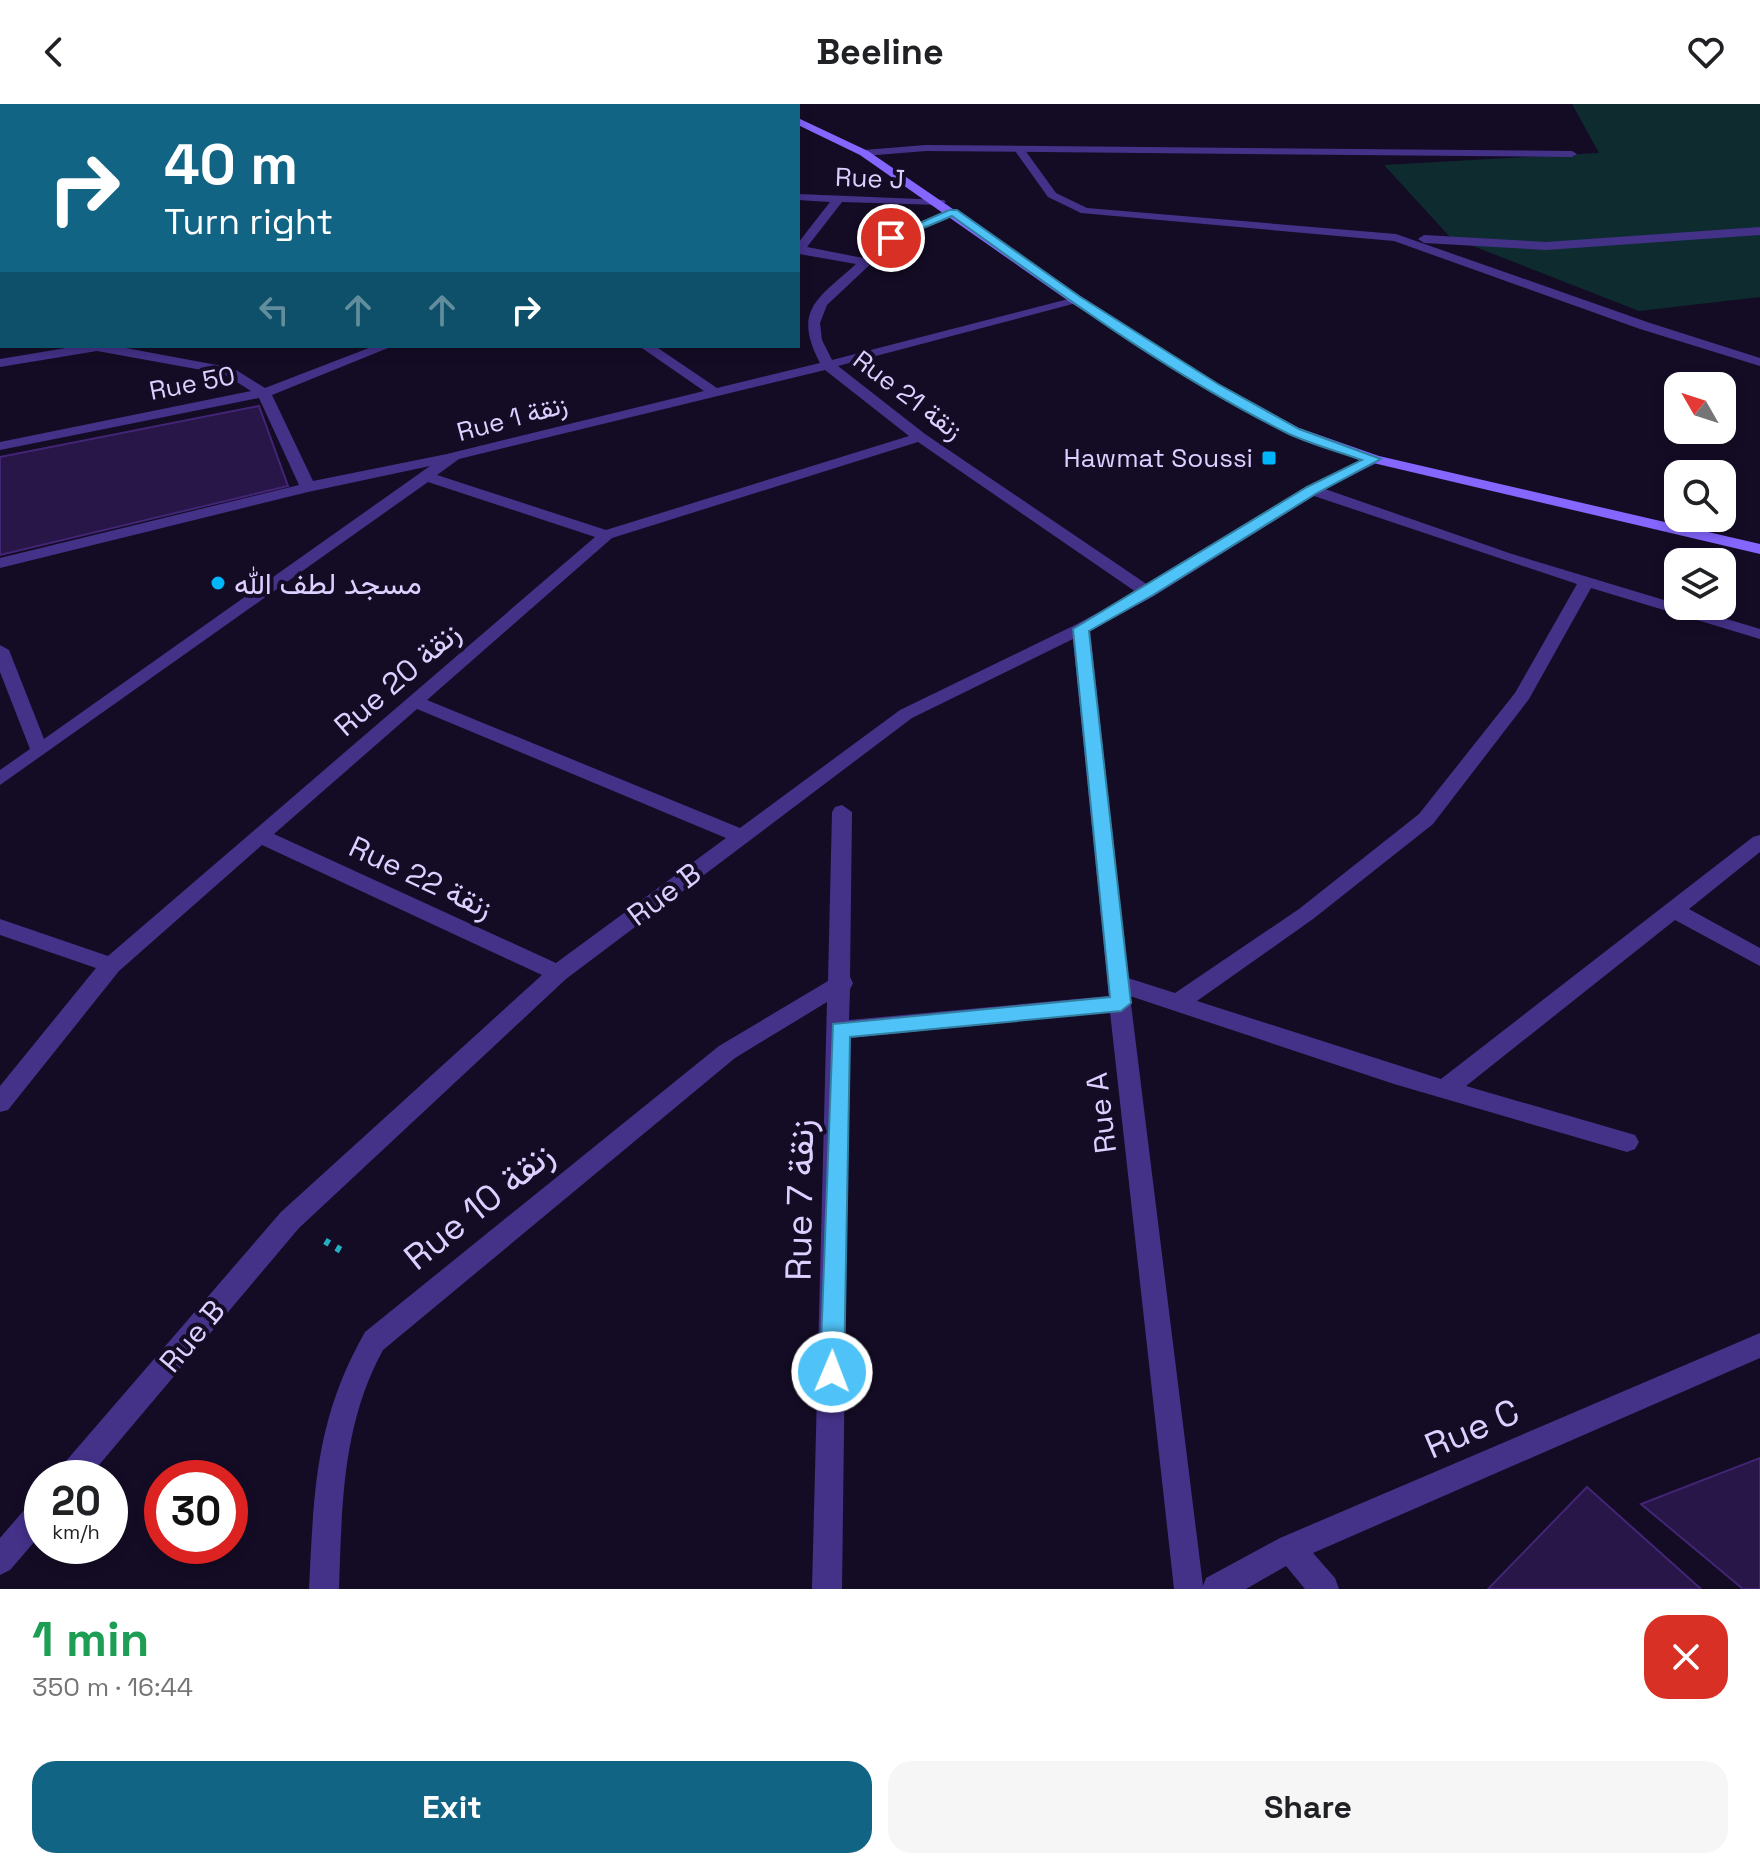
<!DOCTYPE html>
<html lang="en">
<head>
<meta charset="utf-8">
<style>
  body { margin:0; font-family:"Space Grotesk",Vazirmatn,sans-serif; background:#f6f6f6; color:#202124; height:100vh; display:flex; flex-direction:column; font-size:30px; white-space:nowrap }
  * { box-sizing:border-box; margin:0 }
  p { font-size:26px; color:#757577 }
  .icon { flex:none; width:44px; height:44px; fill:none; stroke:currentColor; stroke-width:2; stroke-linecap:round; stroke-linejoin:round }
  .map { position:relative; height:1485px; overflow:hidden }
  .drawer { display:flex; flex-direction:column; background:#fff; flex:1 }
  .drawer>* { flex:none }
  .hud { position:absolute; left:0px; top:0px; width:800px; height:244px; box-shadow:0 4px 12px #0003; background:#126484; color:#fff; overflow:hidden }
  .needle { width:52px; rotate:309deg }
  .tools { position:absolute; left:1664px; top:268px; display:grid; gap:16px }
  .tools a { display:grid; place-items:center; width:72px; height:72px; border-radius:16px; background:#fff; box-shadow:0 4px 12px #0003; font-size:40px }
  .speed { position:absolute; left:24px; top:1356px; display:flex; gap:16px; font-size:40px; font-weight:700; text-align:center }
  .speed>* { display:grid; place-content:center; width:104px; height:104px; border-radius:50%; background:#fff; box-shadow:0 4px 12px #0003; line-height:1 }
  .speed small { font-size:20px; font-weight:400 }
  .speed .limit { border:12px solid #d22; background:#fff; color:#111 }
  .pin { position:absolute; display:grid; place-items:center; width:68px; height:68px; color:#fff; margin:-34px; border:4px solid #fff; border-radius:50%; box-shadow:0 2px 8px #0007 }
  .me { position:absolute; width:88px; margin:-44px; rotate:1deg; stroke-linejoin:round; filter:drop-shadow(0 0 6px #0008) }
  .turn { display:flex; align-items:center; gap:28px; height:168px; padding:0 32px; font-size:36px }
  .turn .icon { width:104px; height:104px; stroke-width:2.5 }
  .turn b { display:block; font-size:56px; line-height:68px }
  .lanes { display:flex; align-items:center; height:76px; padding:0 32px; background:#0003; justify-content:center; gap:40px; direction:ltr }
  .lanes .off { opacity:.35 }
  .round { display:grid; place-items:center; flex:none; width:84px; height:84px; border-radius:24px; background:#f6f6f6 }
  .summary { display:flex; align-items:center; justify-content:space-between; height:136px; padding:0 32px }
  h1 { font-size:48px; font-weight:600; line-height:60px; color:#1e9e55 }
  .primary-button { display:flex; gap:16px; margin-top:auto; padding:16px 32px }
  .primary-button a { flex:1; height:92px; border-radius:24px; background:#126484; color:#fff; font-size:32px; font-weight:600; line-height:92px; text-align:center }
  .primary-button a+a { background:#f6f6f6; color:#202124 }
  header { display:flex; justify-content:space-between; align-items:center; height:104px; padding:0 32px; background:#fff; font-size:36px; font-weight:600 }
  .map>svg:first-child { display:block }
  .green { fill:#0e2b2f }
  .building { fill:#281648; stroke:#432576; stroke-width:2 }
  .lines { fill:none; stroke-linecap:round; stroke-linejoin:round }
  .path { stroke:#21afc1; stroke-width:7; stroke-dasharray:5 8; stroke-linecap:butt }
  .lane { fill:#443289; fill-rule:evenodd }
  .street { fill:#443289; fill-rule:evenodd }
  .secondary { fill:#8566ff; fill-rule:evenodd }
  .route { fill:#4fc3f7; stroke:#337fa1; stroke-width:2 }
  .poi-dot { fill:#00b6fa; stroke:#140c25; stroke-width:3 }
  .labels { text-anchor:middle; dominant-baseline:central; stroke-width:8; stroke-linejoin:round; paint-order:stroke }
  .far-street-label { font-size:26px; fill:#ddcfff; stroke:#140c25 }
  .far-poi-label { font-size:26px; fill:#ddcfff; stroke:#140c25; text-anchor:end }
  .poi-label { font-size:30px; fill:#ddcfff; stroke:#140c25; text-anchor:start }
  .street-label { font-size:30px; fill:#ddcfff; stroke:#140c25 }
  .near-street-label { font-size:36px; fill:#ddcfff; stroke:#140c25 }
</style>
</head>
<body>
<header><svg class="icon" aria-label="back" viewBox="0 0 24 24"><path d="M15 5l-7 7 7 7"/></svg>Beeline<svg class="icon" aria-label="heart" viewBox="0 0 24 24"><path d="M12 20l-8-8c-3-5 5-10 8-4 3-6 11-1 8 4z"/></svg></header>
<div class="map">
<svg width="1760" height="1485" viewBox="0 0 1760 1485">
  <rect width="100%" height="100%" fill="#140c25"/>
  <!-- green -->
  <path class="green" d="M1572 0H1760V193L1639 207 1450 133 1384 61 1599 49Z"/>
  <!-- building -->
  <g class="building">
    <path d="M65 0H170L61 2Z"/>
    <path d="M259 302 288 382 0 451V353Z"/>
    <path d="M1760 1354V1485H1743L1641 1400Z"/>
    <path d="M1587 1383 1701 1485H1488Z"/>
  </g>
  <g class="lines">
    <!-- path -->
    <path class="path" d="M325 1137 342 1147"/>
    <!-- lane -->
    <path class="lane" d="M926 41 1572 47 1577 50 1572 53 926 47 864 52 859 49 864 46Z"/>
    <!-- street -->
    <g class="street">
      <path d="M40 0H53L39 2Z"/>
      <path d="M332 0H343L344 2H333Z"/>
      <path d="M517 0H529L530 2H518Z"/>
      <rect x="0" y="22" width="2" height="7"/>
      <path d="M1014 42H1022L1056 89 1087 104 1396 130 1650 219 1760 254V262L1640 225 1394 137 1081 109 1048 93 1013 44Z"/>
      <path d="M798 90 944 96 946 98 940 101 842 98 807 143 863 154 887 131 949 106 959 108 895 137 827 201 820 219 822 236 832 256 1080 192V198L838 262 925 330 1148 481 1307 383 1374 351 1381 355 1379 358 1325 385 1512 450 1760 525V535L1591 484 1529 595 1433 720 1313 815 1197 897 1441 975 1753 733 1760 731V748L1689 805 1760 844V862L1675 816 1466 982 1635 1031 1639 1038 1635 1045 1627 1048 1394 980 1130 892 1203 1482 1206 1474 1280 1434 1760 1229V1254L1313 1449 1335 1474 1339 1485H1305L1286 1462 1246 1485H1174L1110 908 849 934 842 1485H812L827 898 735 954 383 1246C342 1321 342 1401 339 1485H309C314 1387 315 1316 365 1228L719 942 828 877 832 708 835 703 842 701 852 708 850 873 853 879 850 885 849 916 1109 892 1073 535 912 614 566 875 299 1124 88 1374H56L60 1364 281 1108 542 871 262 741 119 867 8 1006 0 1008V982L96 864 0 831V815L108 852 595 433 428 378 0 681V666L30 645 0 568V541L9 546 44 635 430 362 308 388 0 464V454L299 381 259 294 0 346V338L251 287 224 270 97 247 0 263V255L78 242H115L233 264 265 284 374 242H393L272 291 313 377 447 350 704 287 639 242H655L717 284 820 259C792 205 818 195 856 160L799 150 798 139 830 98 798 96ZM825 266 909 332 606 426 437 371 459 355ZM918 338 1136 488 1075 521 900 606 740 724 427 596 612 434ZM1314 392 1577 480 1515 589 1419 710 1299 805 1175 889 1128 874 1090 527 1154 492ZM417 605 726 734 556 859 274 730Z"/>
      <rect x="0" y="97" width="2" height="6"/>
      <path d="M1760 123V131L1546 146 1424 139 1418 135 1424 131 1546 138Z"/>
      <path d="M2 176V185L0 186V177Z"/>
      <rect x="0" y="224" width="2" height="8"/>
      <path d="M42 1393V1429L10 1466 0 1471V1434L32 1397Z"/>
    </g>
    <!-- secondary -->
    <g class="secondary">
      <path d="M759 0H772L773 2H760Z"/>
      <path d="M798 14 868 47 1080 192 1218 280 1299 324 1379 352 1760 440V450L1369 358 1289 330 1208 286 1070 198 860 51 798 21Z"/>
    </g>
  </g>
  <!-- route -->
  <path class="route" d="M949 106H957L1079 192 1218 280 1299 325 1381 355 1317 389 1153 491 1089 527 1131 899 1121 907 850 933 844 1268 841 1276 832 1279 824 1276 820 1268 833 920 1110 893 1073 525 1307 383 1362 356C1337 347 1310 340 1287 329 1168 270 1059 189 952 112L895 136 886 134Z"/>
  <!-- markers -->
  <g class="poi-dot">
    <rect x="1261" y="346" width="16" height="16" rx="4"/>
    <circle cx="218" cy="479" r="8"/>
  </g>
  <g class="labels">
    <!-- far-street labels -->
    <g class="far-street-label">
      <text transform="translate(870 74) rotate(2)">Rue J</text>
      <text transform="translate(192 279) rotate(-11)">Rue 50</text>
      <text transform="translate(908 291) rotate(37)">Rue 21 زنقة</text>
      <text transform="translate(512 314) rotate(-15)">Rue 1 زنقة</text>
    </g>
    <!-- far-poi labels -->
    <g class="far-poi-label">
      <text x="1253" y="354">Hawmat Soussi</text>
    </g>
    <!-- poi labels -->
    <g class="poi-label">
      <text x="234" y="479">مسجد لطف الله</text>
    </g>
    <!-- street labels -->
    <g class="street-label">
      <text transform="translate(397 575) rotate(-41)">Rue 20 زنقة</text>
      <text transform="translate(421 773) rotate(25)">Rue 22 زنقة</text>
      <text transform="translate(664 790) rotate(-37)">Rue B</text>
      <text transform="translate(1101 1009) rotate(-97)">Rue A</text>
      <text transform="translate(192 1232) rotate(-50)">Rue B</text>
    </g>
    <!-- near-street labels -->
    <g class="near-street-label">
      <text transform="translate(800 1096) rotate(-89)">Rue 7 زنقة</text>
      <text transform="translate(479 1102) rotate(-39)">Rue 10 زنقة</text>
      <text transform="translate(1472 1325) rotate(-23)">Rue C</text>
    </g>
  </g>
</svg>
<div class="tools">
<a><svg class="needle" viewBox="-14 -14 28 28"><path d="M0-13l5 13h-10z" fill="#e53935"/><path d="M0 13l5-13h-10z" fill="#757577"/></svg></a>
<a><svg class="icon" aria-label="search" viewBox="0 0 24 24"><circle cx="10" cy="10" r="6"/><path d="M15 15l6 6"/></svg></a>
<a><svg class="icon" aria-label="layers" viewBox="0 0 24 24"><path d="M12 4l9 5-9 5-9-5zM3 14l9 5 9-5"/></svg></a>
</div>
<div class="speed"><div>20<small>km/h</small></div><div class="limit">30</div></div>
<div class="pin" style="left:891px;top:134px;background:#d93025"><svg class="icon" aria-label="arrive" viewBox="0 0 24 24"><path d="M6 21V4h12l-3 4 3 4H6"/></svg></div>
<svg class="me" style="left:832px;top:1268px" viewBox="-20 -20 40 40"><circle r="17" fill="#4fc3f7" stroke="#fff" stroke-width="3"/><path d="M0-11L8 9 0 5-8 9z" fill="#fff"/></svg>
<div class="hud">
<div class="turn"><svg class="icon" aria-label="right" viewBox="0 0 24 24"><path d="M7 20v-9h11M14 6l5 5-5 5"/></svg><div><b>40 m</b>Turn right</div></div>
<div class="lanes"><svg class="icon off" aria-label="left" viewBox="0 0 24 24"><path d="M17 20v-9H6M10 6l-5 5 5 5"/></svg><svg class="icon off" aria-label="ahead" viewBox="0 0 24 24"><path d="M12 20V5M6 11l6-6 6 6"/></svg><svg class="icon off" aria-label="ahead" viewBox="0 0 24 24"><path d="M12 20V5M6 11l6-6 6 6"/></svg><svg class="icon" aria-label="right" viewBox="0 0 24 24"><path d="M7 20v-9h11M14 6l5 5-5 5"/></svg></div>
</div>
</div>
<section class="drawer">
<div class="summary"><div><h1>1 min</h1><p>350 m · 16:44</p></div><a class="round" style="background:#d93025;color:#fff"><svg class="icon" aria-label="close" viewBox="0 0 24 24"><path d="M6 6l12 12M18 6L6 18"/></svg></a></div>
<div class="primary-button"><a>Exit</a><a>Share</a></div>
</section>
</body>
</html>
